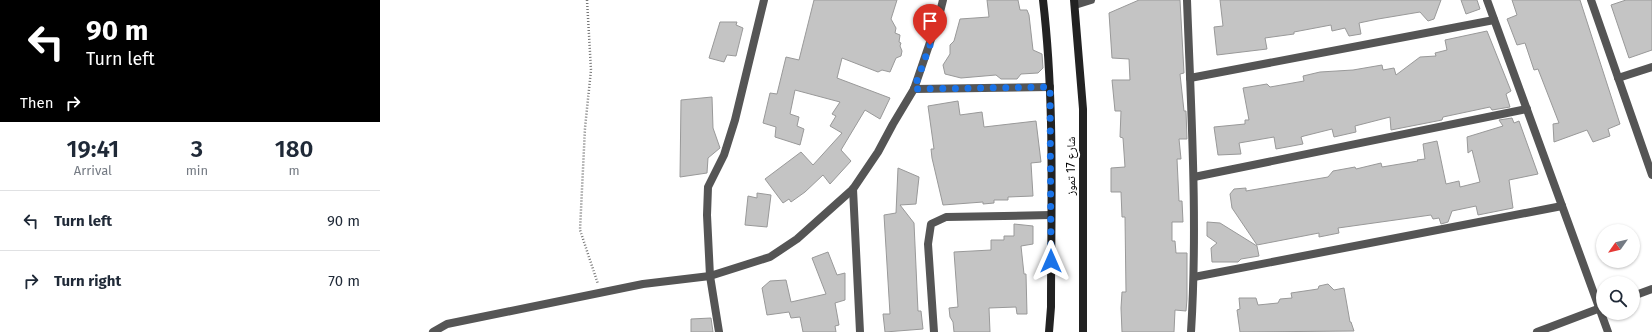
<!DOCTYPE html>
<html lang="en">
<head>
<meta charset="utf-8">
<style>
  body { margin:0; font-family:"Fira Sans","Noto Naskh Arabic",sans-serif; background:#f2f2f3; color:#1f2937; height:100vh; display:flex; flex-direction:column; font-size:15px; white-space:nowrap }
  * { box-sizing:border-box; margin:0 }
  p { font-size:13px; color:#747a83 }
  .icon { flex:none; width:22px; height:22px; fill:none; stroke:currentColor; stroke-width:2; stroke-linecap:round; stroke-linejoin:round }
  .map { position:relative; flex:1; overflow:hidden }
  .details { display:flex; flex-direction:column; background:#fff; width:380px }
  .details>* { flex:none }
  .top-card { background:#000; color:#fff; overflow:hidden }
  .needle { width:26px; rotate:236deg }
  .buttons { position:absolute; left:1216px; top:224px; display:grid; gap:8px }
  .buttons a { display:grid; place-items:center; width:44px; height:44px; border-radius:50%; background:#fff; box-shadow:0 1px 3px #0004; font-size:20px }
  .pin { position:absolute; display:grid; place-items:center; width:34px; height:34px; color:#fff; margin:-41px -17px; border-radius:50% 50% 50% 0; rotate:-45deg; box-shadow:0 0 4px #0007 }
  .pin .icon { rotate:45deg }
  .me { position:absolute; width:44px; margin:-22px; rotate:0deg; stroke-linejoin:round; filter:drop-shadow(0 0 3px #0008) }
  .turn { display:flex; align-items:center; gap:14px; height:84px; padding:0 20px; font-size:18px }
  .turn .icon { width:52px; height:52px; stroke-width:2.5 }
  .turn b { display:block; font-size:28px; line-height:34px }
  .then { display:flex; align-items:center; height:38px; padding:0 20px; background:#0003; gap:8px; font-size:15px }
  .eta { display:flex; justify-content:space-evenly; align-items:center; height:68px; text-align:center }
  .eta b { font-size:24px; font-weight:600; line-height:28px }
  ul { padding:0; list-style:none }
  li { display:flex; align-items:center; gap:12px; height:60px; padding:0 20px; border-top:1px solid #e0e1e3 }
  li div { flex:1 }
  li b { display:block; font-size:15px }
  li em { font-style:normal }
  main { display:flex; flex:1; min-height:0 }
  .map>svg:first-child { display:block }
  .building { fill:#c4c4c4; stroke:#999 }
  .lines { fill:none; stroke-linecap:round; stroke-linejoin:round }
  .path { stroke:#777; stroke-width:2.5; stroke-dasharray:1 2; stroke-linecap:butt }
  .street { stroke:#555; stroke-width:8 }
  .secondary { stroke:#222; stroke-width:8 }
  .route { stroke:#1a73e8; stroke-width:7; stroke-dasharray:0 12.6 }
  .labels { text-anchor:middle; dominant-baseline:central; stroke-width:4; stroke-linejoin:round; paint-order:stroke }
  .street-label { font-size:12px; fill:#000; stroke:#fff }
</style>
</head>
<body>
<main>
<section class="details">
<div class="top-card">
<div class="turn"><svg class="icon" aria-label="left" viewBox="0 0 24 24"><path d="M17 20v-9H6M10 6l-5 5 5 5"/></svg><div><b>90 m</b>Turn left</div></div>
<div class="then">Then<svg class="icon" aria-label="right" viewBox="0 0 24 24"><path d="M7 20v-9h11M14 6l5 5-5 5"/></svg></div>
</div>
<div class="eta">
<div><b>19:41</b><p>Arrival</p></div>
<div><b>3</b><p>min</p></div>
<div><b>180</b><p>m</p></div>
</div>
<ul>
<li><svg class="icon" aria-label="left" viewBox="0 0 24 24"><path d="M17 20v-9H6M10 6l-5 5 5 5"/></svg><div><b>Turn left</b></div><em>90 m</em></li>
<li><svg class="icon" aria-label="right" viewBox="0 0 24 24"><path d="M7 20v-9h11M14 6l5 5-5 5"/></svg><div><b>Turn right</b></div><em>70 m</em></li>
</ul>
</section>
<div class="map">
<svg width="1272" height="332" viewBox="0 0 1272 332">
  <rect width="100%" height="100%" fill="#fff"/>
  <!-- building -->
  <g class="building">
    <path d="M434 0H517L511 19 516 28 515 33 520 35 519 42 521 43 520 46 522 51 521 56 516 58 510 72 502 70 498 72 462 58 457 78 510 98 500 119 485 110 461 150 471 161 450 184 443 175 425 192 411 202 409 199 403 203 385 179 421 152 433 165 462 133 450 126 456 116 452 114 460 102 415 90 410 114 419 117 417 126 424 129 420 145 395 137 396 127 383 123 390 93 397 94 406 57 419 60Z"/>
    <path d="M607 0H638L640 10H647L649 15 653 50 662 54 663 68 658 73 641 74 637 79H621L616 75 581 78 565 74 563 65 570 54V45L574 41 580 19 609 17Z"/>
    <path d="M759 0H800L804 73 800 74 804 111H806L807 139H799L801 159H797L799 201H802L803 222H792V241H795L796 253H807V299L806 311 795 310 794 332H742L741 308 742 292H746L745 217H742L741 192H731V168L745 167 743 138 740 137 741 111H735L732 80H750L749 59 732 58 729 13Z"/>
    <path d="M840 0H1061L1054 19 1048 21 1040 12 998 19 979 23 981 34 969 36 965 28 952 31 951 25 914 32V34L885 38 887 49 837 55 834 27 843 26Z"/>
    <path d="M1081 0H1097L1100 9 1086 14Z"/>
    <path d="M1132 0H1200L1240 124 1228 129 1230 136 1213 142 1207 130 1174 142 1173 124 1179 123 1158 69 1154 70 1145 43 1137 45 1127 19 1137 15Z"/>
    <path d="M1246 0H1272V50L1249 58 1231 5Z"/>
    <path d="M340 22H357L356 25 363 28 356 56 347 55 344 62 329 58Z"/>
    <path d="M1107 31 1131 91 1126 94 1130 107 1112 110 1110 107 1063 117 1062 120 1011 130 1010 117 975 126 976 132 954 137 952 129 924 136 921 137 923 144 896 149 894 137 859 143 861 154 838 155 834 127 865 124V120H869L863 88 887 84 890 87 924 81 923 76 940 72 973 70 1002 65 1003 70 1014 68 1016 75 1040 57 1056 56 1055 53 1067 50 1065 40Z"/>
    <path d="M332 97 333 128 340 148 328 158 327 173 300 177 301 100Z"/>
    <path d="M578 101 580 115 602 112 604 127 656 121 661 162 651 163 653 196 628 197V200H614V203L603 204V202L563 205 552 158 551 149H554L548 106Z"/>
    <path d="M1132 118 1134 123 1139 121 1158 174 1129 180 1133 208 1098 215 1096 206 1072 211 1068 222 1061 224 1059 218 1053 219 1051 215 958 228 959 233 939 237V233L877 245 852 208 850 194 854 189 866 188V191L948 177 953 171 975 167 976 169 1001 163 1002 167 1038 161 1037 160 1045 159 1043 144 1057 141 1066 184 1079 181 1080 187 1100 182 1092 150 1088 153 1087 137 1123 126 1119 120Z"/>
    <path d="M518 168 539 177 536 204 520 205 534 223 538 311H541L543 329 505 332 503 314H510L504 215 516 213Z"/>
    <path d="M377 193 391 195 387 227 365 225 368 196 377 198Z"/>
    <path d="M827 222 840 223 877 246 879 256 861 259 858 262H832L831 248 837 243 827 236Z"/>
    <path d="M634 224 653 226V244L641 246 644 274H646L647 314H637L636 307 609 308 610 332H574L573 322 570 317 569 308 578 307 574 252 611 250V240H624V236H634Z"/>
    <path d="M448 252 457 275 465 273V300L455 303 459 325 455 326 456 332H423L420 317 411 318 409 312 387 315 382 288 390 281 406 280 411 302 446 294 432 258Z"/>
    <path d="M948 284 954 290 964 288 970 322H971L974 331 860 332 857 310 860 309 859 298H876L878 305 898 303 900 299 912 298 911 293 938 289 939 286Z"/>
    <path d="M331 318 333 332H311V319Z"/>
  </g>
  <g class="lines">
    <!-- path -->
    <path class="path" d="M207 0 211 70 205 128 200 230 218 284"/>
    <!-- street -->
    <g class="street">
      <path d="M807 0C811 111 818 221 811 332"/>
      <path d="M1107 0 1228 332"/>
      <path d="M1211 0 1272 175"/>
      <path d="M695 5 711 0"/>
      <path d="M810 78 1114 20"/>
      <path d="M1238 78 1272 67"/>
      <path d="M534 89 670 87"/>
      <path d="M814 177 1147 109"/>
      <path d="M473 189 480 332"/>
      <path d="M814 277 1182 206"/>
      <path d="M1253 296 1272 289"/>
      <path d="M53 332 67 324 263 284 330 276 390 257 417 239 473 189 498 152 513 124 534 89 559 16 563 0"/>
      <path d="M339 332 330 276 327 215 328 187 344 155 355 120 384 0"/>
      <path d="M554 332 548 244 551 224 566 217 671 215"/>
      <path d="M1157 332 1223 307"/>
    </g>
    <!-- secondary -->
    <g class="secondary">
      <path d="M663 0C675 102 671 205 671 307L669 332"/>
      <path d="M694 0 703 109V332"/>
    </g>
  </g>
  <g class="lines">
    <!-- route -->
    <path class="route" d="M550 45 534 89 670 87 671 261"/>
  </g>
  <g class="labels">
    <!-- street labels -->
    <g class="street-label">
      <text transform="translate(691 166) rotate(-90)">شارع 17 تموز</text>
    </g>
  </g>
</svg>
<div class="buttons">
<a><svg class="needle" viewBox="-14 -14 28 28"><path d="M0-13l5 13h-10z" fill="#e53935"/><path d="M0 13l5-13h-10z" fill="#747a83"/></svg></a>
<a><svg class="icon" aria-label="search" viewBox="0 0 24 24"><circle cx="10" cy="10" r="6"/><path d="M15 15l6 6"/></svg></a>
</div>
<div class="pin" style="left:550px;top:45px;background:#d93025"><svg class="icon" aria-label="arrive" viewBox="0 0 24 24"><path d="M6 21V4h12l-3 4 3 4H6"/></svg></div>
<svg class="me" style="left:671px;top:261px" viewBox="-20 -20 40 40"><path d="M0-17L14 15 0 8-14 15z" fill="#1a73e8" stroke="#fff" stroke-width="4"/></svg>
</div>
</main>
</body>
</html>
